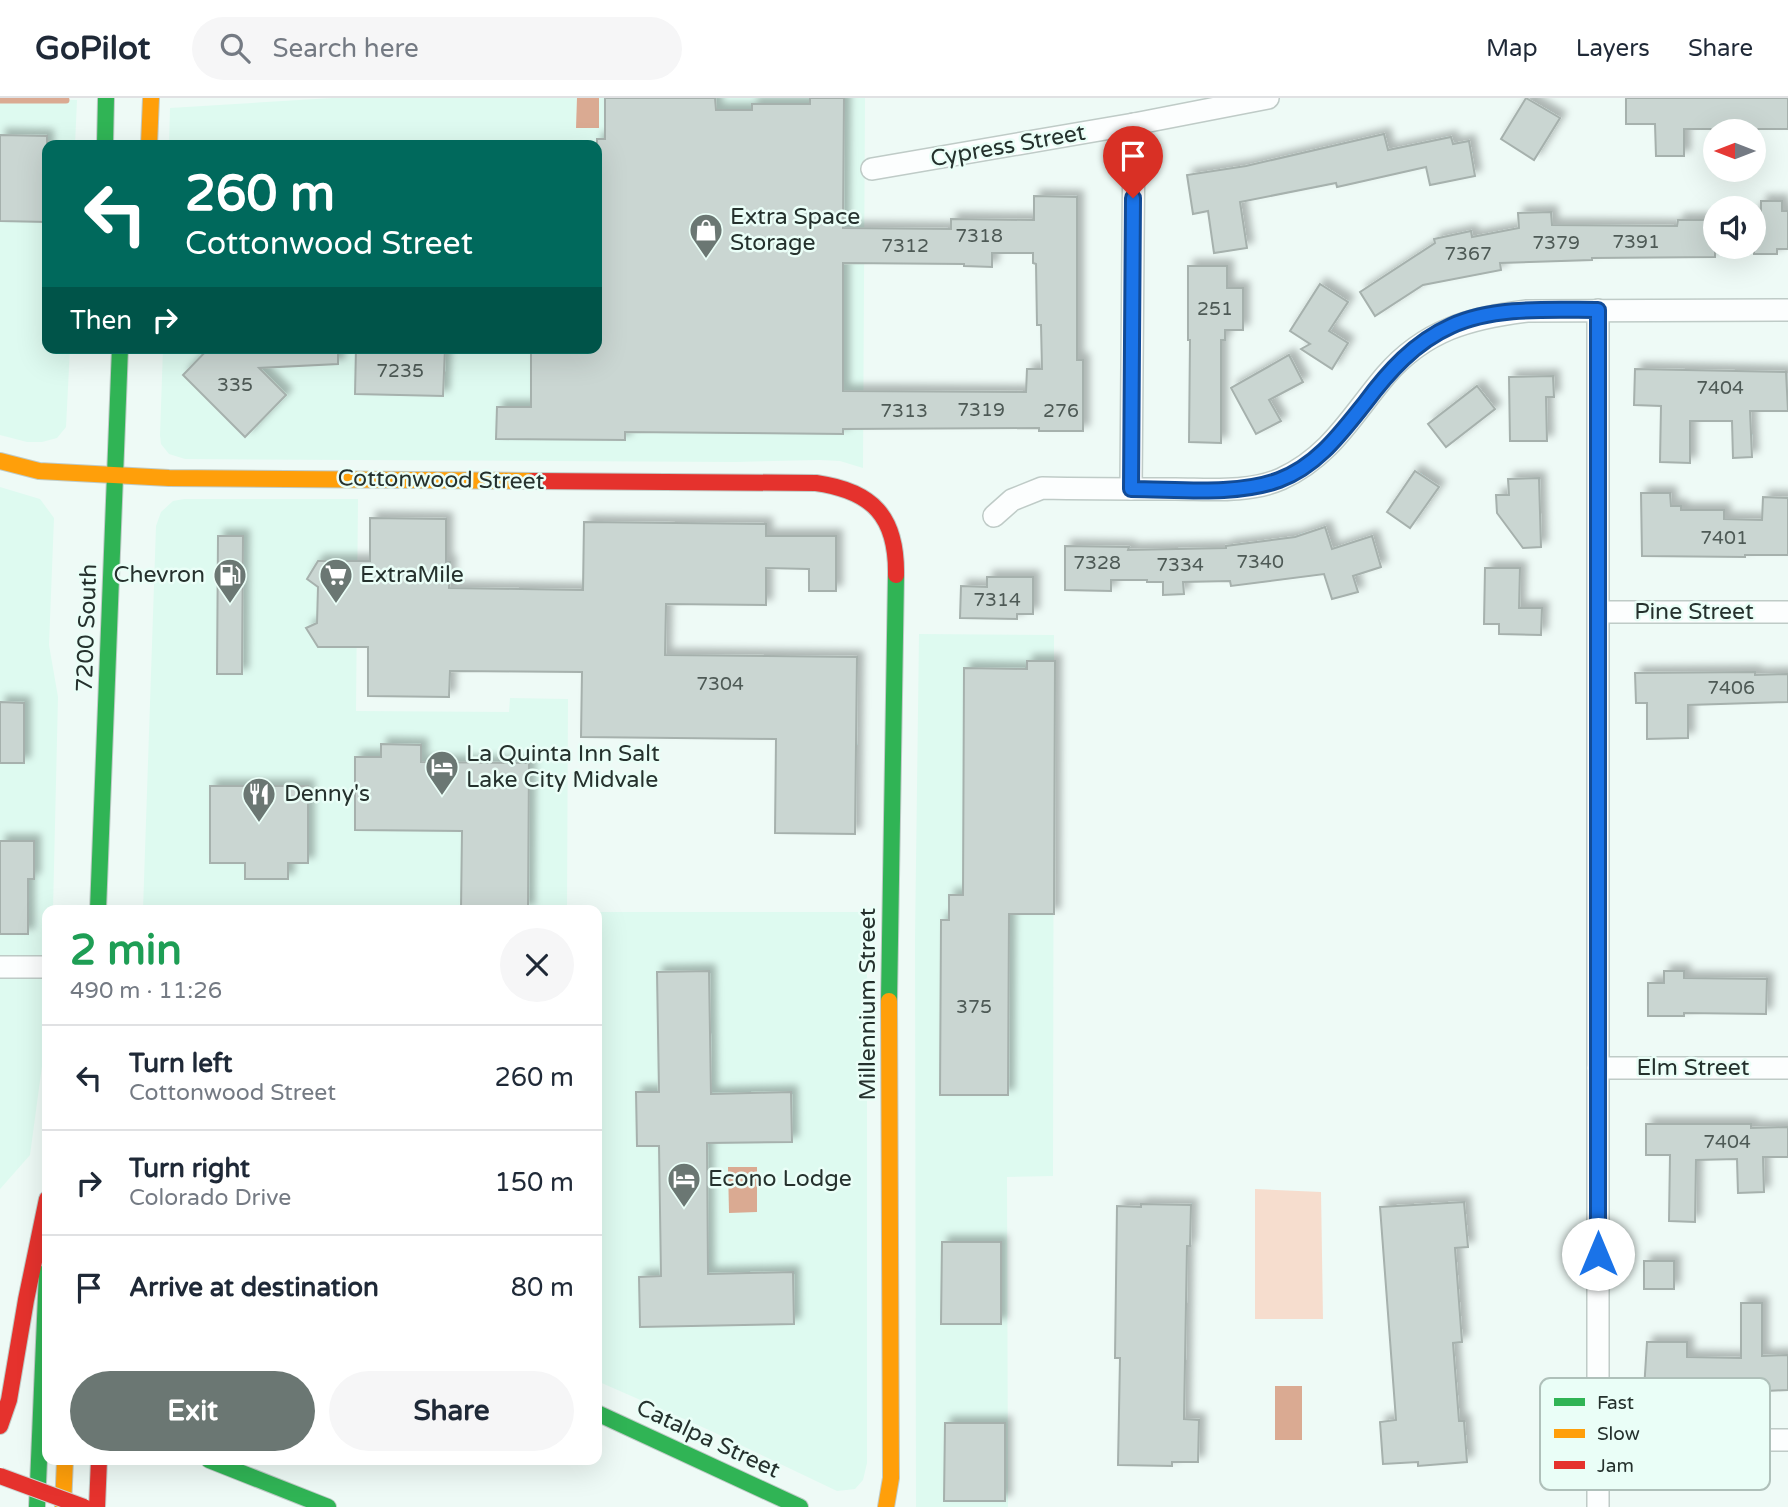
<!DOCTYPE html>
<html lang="en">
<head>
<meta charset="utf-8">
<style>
  body { margin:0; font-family:"Varela Round",sans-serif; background:#f6f6f7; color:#1f2937; height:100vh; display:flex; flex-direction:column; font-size:26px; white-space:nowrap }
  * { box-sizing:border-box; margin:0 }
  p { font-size:23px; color:#747a83 }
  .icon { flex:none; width:38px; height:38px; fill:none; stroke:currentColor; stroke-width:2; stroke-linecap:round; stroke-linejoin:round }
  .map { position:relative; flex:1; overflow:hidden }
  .sheet { position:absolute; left:42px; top:807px; width:560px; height:560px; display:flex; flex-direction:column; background:#fff; border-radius:14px; box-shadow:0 7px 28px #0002 }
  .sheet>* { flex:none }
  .top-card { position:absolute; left:42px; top:42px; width:560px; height:214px; border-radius:14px; box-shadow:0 7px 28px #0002; background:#00695c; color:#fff; overflow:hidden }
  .needle { width:46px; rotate:270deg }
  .fabs { position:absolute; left:1703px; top:21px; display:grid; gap:14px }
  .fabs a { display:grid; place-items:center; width:63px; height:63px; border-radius:50%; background:#fff; box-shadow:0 7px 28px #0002; font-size:35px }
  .pin { position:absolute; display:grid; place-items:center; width:60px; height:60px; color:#fff; margin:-72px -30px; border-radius:50% 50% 50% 0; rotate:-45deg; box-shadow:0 0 7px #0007 }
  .pin .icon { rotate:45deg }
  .me { position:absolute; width:77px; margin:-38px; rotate:0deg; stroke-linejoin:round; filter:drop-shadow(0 0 5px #0008) }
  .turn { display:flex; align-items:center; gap:24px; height:147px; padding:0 28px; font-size:32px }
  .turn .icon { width:91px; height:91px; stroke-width:2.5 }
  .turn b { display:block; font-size:49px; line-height:60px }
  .then { display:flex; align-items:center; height:66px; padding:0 28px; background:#0003; gap:14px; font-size:26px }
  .round { display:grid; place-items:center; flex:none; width:74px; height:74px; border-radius:37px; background:#f6f6f7 }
  .head { display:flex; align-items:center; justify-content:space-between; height:119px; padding:0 28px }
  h1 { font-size:42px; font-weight:700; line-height:52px; color:#1e9e55 }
  .action { display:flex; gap:14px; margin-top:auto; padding:14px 28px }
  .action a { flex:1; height:80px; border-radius:42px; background:#6b7773; color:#fff; font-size:28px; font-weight:700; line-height:80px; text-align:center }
  .action a+a { background:#f6f6f7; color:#1f2937 }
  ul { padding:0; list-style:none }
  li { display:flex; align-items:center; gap:21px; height:105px; padding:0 28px; border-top:2px solid #e0e1e3 }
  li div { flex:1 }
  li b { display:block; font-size:26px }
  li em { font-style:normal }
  header { display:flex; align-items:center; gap:42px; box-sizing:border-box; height:98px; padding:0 35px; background:#fff; border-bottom:2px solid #e0e1e3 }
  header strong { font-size:33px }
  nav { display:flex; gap:38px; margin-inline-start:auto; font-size:24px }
  .search { width:490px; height:63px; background:#f6f6f7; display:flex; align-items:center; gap:18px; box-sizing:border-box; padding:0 24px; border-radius:38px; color:#747a83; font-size:26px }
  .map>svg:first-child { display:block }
  .built { fill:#defaf0 }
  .green { fill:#f6ddce }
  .water { fill:#daaa92 }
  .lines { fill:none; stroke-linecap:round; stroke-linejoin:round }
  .stream { stroke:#daaa92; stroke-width:7 }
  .building { fill:#cad6d2; stroke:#a6b1ad; stroke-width:2; fill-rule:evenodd; filter:url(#shadow) }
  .street-casing { stroke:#bfcbc7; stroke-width:24 }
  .fast-casing { stroke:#bfcbc7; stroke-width:18 }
  .slow-casing { stroke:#bfcbc7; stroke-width:18 }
  .jam-casing { stroke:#bfcbc7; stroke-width:18 }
  .street { stroke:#fcfefe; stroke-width:21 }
  .fast { stroke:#30b455; stroke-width:16 }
  .slow { stroke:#ff9f0a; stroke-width:16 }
  .jam { stroke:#e5322d; stroke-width:16 }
  .jam-bridge-casing { stroke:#cdd4d2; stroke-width:18; stroke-linecap:butt }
  .jam-bridge { stroke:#e5322d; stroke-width:16 }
  .route-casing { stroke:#114b97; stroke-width:18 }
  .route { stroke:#1a73e8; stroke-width:12 }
  .labels { text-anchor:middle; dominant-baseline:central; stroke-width:5; stroke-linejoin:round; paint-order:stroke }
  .number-label { font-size:19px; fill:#4e5a56 }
  .street-label { font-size:23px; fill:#25312d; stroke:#eafef7 }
  .poi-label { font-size:23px; fill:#25312d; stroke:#eafef7; text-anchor:start }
  .key { fill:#eafef7; stroke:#afc0ba; stroke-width:2 }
  .key-label { font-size:19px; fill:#25312d }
</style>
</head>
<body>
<header>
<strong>GoPilot</strong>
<div class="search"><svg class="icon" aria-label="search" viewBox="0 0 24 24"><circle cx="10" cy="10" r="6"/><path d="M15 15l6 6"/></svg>Search here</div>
<nav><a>Map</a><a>Layers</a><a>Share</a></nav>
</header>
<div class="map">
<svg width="1788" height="1409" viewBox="0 0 1788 1409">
  <defs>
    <filter id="shadow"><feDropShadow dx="6" dy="-6" stdDeviation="3.5" flood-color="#0004"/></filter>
  </defs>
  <rect width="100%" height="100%" fill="#eefaf6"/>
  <!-- built -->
  <g class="built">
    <path d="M332 0H865L863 370 840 363 819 362 736 364 185 361 169 356 161 346 160 337 163 250H597V47H169L170 10Z"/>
    <path d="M0 1 77 2 75 47H47V250H70L66 329 57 340 42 344H27L0 337Z"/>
    <path d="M0 389 40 401 54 420 49 547 58 599 53 812H47V931L30 1057 0 1091Z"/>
    <path d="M184 401H358L356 613 509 614 510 600 568 601 567 812H143L156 428 161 414 173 403Z"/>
    <path d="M919 536 1054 537 1053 1078 1007 1079 1008 1409H916L915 841Z"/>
    <path d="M597 814H867V1365L863 1382 855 1391 837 1393 709 1332 597 1283Z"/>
  </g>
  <!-- green -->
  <path class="green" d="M1255 1091 1321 1094 1323 1221H1255Z"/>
  <!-- water -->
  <g class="water">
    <path d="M577 0H599V30H576Z"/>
    <path d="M757 1069V1114L729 1115 728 1069Z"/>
    <rect x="1275" y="1288" width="27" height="54"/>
  </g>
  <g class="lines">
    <!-- stream -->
    <path class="stream" d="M0 2H66"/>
  </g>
  <!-- building -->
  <g class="building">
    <path d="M605 0H715L716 12H752V6H810V0H844L843 130 951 131V121L1034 122V98L1077 99V262H1083V333H1039V330L843 331V336L625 334V342L496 341 497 309H531V250H597V41H605ZM992 155H1033V165L1036 166 1037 227H1041L1042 271H1027L1026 294 843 293V165L964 166V168L992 169Z"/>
    <path d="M1526 0 1560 20 1534 62 1501 41Z"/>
    <path d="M1626 0H1788V31H1684V58H1656L1655 26H1626Z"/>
    <path d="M1384 36 1388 52 1451 39 1453 46 1469 43 1475 78 1430 87 1426 69 1337 89 1336 85 1240 104 1247 150 1214 155 1208 113 1193 116 1187 77 1246 68Z"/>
    <path d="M0 37 47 38V124L0 123Z"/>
    <path d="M1761 103H1782V113H1788V151H1777V156H1754V113H1761Z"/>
    <path d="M1551 114 1552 127 1677 128 1678 122H1715V159L1592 160V162L1500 165 1501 172 1423 187 1375 218 1360 194 1435 145 1434 141 1471 133 1472 139 1519 130 1518 115Z"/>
    <path d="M1188 168H1227V190H1243V232H1225V242H1221V345L1189 344 1190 242H1188Z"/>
    <path d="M1320 186 1348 204 1329 233 1348 245 1332 271 1301 251 1310 246 1290 233Z"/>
    <path d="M209 250H338V266L259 270 286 297 245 339 183 277Z"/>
    <path d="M356 250H445L443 298 355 296Z"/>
    <path d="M1289 257 1303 284 1269 302 1281 323 1256 336 1231 290Z"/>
    <path d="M1635 271 1786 274 1788 313H1750L1752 359 1733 360 1732 323H1690V365L1660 364 1661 308 1634 307Z"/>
    <path d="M1553 278 1554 299H1546L1547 343H1510L1509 279Z"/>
    <path d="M1477 288 1495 311 1446 349 1428 326Z"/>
    <path d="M1415 373 1439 389 1410 430 1387 414Z"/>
    <path d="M1539 380 1541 449 1523 450 1497 415 1496 397H1509L1508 381Z"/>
    <path d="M1641 395H1670L1671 408H1681V412H1724V421L1762 422 1763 399 1788 400V457H1745V459L1642 458Z"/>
    <path d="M370 420 446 421V464H450L449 490 583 492 584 424 766 426V438H836V493H809V471L766 470V507L666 506 665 557 857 559 855 736 775 735 776 641 581 639 582 574 450 573 449 599 368 598V549H318L306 530 317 525 318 489 307 481 318 463H370Z"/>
    <path d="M1325 429 1332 451 1372 438 1381 469 1353 478 1358 494 1332 501 1324 476 1231 488 1230 483 1183 484 1184 496 1163 497V484H1147V482H1111V493L1065 492V448L1129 449 1128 452 1226 450V448L1295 439Z"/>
    <path d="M218 438H243L242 576H217Z"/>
    <path d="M1485 470H1520L1519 510H1542L1541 537 1499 536V526H1484Z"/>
    <path d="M987 479H1033V516H1017V521L960 520 961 488 987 489Z"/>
    <path d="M1027 563H1055L1054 816H1009L1008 997H940L941 822H949V797H963L964 570 1027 571Z"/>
    <path d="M1755 574V577L1788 576V604L1688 607V640L1647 641V605H1636L1635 575Z"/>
    <path d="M0 604 24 605V665H0Z"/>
    <path d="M381 646 421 647V664L529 665 528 812H461L462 733 355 732V659H381Z"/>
    <path d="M210 688H308V765H288V781H245V765H210Z"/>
    <path d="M0 743H34V781H28V836H0Z"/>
    <path d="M709 873 711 996 791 994 792 1044 707 1045 708 1176 793 1174 794 1226 640 1229 639 1179 661 1178 659 1048H637L636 994H659L657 874Z"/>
    <path d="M1664 873H1684V880L1767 881 1766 916 1684 915V918H1648V885H1664Z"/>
    <path d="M1646 1026H1751V1030L1788 1029V1059H1763L1764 1094 1738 1095 1737 1061 1696 1062 1695 1124 1669 1123 1670 1057H1646Z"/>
    <path d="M1464 1104 1468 1149 1455 1150 1462 1244 1453 1245 1459 1323H1464L1467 1364 1418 1368V1364L1383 1366 1380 1324 1396 1322 1380 1109Z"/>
    <path d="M1141 1106 1191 1107 1190 1148H1187L1184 1321 1199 1322 1198 1364H1172V1368L1118 1367 1120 1260H1115L1117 1108 1141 1109Z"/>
    <path d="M942 1144H1001V1226H941Z"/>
    <rect x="1644" y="1163" width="30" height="28"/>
    <path d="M1741 1205H1762V1258L1788 1257V1292L1745 1294 1644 1292 1647 1244H1687V1259L1741 1260Z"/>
    <path d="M945 1325H1005V1403H944Z"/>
  </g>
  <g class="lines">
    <defs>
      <g id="street">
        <path d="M872 71 1134 26 1268 0"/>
        <path d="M1598 212V1409"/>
        <path d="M1131 391 1134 26"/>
        <path d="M994 418 1012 402 1042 390C1087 391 1131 391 1175 391 1209 391 1249 395 1281 381 1331 358 1352 317 1386 277 1425 232 1470 220 1527 213L1788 212"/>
        <path d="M1600 514H1788"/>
        <path d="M0 869H47"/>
        <path d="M1598 970H1788"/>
        <path d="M1598 1342H1788"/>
      </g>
      <g id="fast">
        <path d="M105 47 106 0"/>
        <path d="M98 812 120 250"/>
        <path d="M889 903 896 477"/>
        <path d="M597 1315 800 1409"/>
        <path d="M209 1362 328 1409"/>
        <path d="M37 1409 47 1174"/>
      </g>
      <g id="slow">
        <path d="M149 47 151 0"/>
        <path d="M0 363 39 373 169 380 533 383"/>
        <path d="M63 1409 65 1362"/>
        <path d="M886 1409 891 1380 889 903"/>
      </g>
      <g id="jam">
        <path d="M533 383 816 385C873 393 897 419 896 477"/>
        <path d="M0 1328 9 1302 26 1202 47 1101"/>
        <path d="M97 1409 99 1362"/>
      </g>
    </defs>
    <!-- street casing -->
    <use href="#street" class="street-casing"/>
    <!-- fast casing -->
    <use href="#fast" class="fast-casing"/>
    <!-- slow casing -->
    <use href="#slow" class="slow-casing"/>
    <!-- jam casing -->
    <use href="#jam" class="jam-casing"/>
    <!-- street -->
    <use href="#street" class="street"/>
    <!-- fast -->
    <use href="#fast" class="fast"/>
    <!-- slow -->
    <use href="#slow" class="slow"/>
    <!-- jam -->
    <use href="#jam" class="jam"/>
    <defs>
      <path id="jam-bridge" d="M0 1378 84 1409"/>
    </defs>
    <!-- jam-bridge casing -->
    <use href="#jam-bridge" class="jam-bridge-casing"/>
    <!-- jam-bridge -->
    <use href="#jam-bridge" class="jam-bridge"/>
  </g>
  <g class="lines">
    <defs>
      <path id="route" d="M1133 100 1131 391C1177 391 1236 398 1279 382 1317 368 1341 335 1365 305 1388 274 1415 244 1451 228 1494 208 1552 212 1598 212V1156"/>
    </defs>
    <!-- route casing -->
    <use href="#route" class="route-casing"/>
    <!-- route -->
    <use href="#route" class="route"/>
  </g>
  <!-- icons -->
  <defs>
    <symbol id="shop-pin" viewBox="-11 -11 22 30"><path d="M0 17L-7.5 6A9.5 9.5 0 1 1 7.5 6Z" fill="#6b7773" stroke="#eafef7"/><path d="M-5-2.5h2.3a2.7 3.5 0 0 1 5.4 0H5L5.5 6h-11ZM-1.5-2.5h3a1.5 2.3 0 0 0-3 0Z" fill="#fff"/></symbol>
    <symbol id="fuel-pin" viewBox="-11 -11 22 30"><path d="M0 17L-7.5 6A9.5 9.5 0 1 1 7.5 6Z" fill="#6b7773" stroke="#eafef7"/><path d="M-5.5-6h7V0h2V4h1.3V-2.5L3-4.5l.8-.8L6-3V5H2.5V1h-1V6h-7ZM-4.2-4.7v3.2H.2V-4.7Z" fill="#fff"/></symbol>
    <symbol id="supermarket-pin" viewBox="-11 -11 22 30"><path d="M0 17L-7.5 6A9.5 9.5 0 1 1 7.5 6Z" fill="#6b7773" stroke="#eafef7"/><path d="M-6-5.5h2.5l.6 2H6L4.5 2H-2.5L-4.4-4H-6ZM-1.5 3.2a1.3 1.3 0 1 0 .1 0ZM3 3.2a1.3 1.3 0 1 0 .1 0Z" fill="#fff"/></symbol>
    <symbol id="hotel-pin" viewBox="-11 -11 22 30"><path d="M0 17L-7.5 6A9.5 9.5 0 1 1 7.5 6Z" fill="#6b7773" stroke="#eafef7"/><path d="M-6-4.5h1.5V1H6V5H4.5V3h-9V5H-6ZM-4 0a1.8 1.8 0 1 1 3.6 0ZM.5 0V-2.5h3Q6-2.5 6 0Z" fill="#fff"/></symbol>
    <symbol id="restaurant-pin" viewBox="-11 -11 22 30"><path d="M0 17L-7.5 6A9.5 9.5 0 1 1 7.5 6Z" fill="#6b7773" stroke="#eafef7"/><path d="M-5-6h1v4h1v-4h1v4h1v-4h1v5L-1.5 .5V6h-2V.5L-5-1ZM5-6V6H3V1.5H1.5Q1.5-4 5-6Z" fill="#fff"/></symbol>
  </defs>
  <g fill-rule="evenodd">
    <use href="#shop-pin" x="687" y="113" width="38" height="52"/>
    <use href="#fuel-pin" x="211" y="458" width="38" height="52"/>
    <use href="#supermarket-pin" x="317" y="458" width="38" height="52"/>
    <use href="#hotel-pin" x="423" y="650" width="38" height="52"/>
    <use href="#restaurant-pin" x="240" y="677" width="38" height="52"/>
    <use href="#hotel-pin" x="665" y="1062" width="38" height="52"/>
  </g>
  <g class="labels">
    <!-- number labels -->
    <g class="number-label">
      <text x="979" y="138">7318</text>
      <text x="1636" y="144">7391</text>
      <text x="1556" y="145">7379</text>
      <text x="905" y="148">7312</text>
      <text x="1468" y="156">7367</text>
      <text x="1215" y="211">251</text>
      <text x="400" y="273">7235</text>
      <text x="235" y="287">335</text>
      <text x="1720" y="290">7404</text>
      <text x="981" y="312">7319</text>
      <text x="904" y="313">7313</text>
      <text x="1061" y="313">276</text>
      <text x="1724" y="440">7401</text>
      <text x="1260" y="464">7340</text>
      <text x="1097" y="465">7328</text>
      <text x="1180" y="467">7334</text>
      <text x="997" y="502">7314</text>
      <text x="720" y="586">7304</text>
      <text x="1731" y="590">7406</text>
      <text x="974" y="909">375</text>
      <text x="1727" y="1044">7404</text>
    </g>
    <!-- street labels -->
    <g class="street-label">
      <text transform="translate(1008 48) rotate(-10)">Cypress Street</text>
      <text transform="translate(441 382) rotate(1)">Cottonwood Street</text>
      <text x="1694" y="514">Pine Street</text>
      <text transform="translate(87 530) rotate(-88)">7200 South</text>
      <text transform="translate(868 906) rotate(-90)">Millennium Street</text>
      <text x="1693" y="970">Elm Street</text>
      <text transform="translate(708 1341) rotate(25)">Catalpa Street</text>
    </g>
    <!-- poi labels -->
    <g class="poi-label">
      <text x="730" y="119">Extra Space<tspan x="730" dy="26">Storage</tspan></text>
      <text x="205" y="477" text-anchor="end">Chevron</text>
      <text x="360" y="477">ExtraMile</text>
      <text x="466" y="656">La Quinta Inn Salt<tspan x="466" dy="26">Lake City Midvale</tspan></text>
      <text x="284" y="696">Denny's</text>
      <text x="708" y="1081">Econo Lodge</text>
    </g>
  </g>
  <!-- legend -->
  <rect x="1540" y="1280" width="230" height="112" rx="10" class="key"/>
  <rect x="1554" y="1300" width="31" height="8" fill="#30b455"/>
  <rect x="1554" y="1331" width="31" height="9" fill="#ff9f0a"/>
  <rect x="1554" y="1363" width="31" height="8" fill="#e5322d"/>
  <g class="key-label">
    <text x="1597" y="1311">Fast</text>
    <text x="1597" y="1342">Slow</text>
    <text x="1597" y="1374">Jam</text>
  </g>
</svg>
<div class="fabs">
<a><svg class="needle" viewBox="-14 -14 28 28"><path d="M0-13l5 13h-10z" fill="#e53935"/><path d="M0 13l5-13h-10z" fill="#747a83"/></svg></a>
<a><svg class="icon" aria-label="sound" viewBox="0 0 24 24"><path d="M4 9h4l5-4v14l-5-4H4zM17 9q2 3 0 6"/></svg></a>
</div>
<div class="pin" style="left:1133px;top:100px;background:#d93025"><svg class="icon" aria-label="arrive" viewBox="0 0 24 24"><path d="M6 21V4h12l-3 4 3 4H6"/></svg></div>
<svg class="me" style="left:1598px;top:1156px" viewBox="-20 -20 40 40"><circle r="19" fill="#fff"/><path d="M0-13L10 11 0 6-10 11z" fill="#1a73e8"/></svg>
<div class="top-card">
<div class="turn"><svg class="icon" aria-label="left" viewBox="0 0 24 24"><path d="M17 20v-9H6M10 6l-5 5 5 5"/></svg><div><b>260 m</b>Cottonwood Street</div></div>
<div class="then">Then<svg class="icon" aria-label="right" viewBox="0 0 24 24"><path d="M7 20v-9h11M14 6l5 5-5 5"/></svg></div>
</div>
<section class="sheet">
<div class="head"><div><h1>2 min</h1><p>490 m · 11:26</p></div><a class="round"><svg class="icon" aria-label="close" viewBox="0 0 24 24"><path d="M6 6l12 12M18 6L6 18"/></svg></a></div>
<ul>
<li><svg class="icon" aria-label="left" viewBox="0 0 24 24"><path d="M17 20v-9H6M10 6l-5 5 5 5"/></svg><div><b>Turn left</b><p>Cottonwood Street</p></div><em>260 m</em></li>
<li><svg class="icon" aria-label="right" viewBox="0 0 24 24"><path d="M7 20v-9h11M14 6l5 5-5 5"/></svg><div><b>Turn right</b><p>Colorado Drive</p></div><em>150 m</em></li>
<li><svg class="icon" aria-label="arrive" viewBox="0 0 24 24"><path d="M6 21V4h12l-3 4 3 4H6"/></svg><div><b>Arrive at destination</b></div><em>80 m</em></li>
</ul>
<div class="action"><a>Exit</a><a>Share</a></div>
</section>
</div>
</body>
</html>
